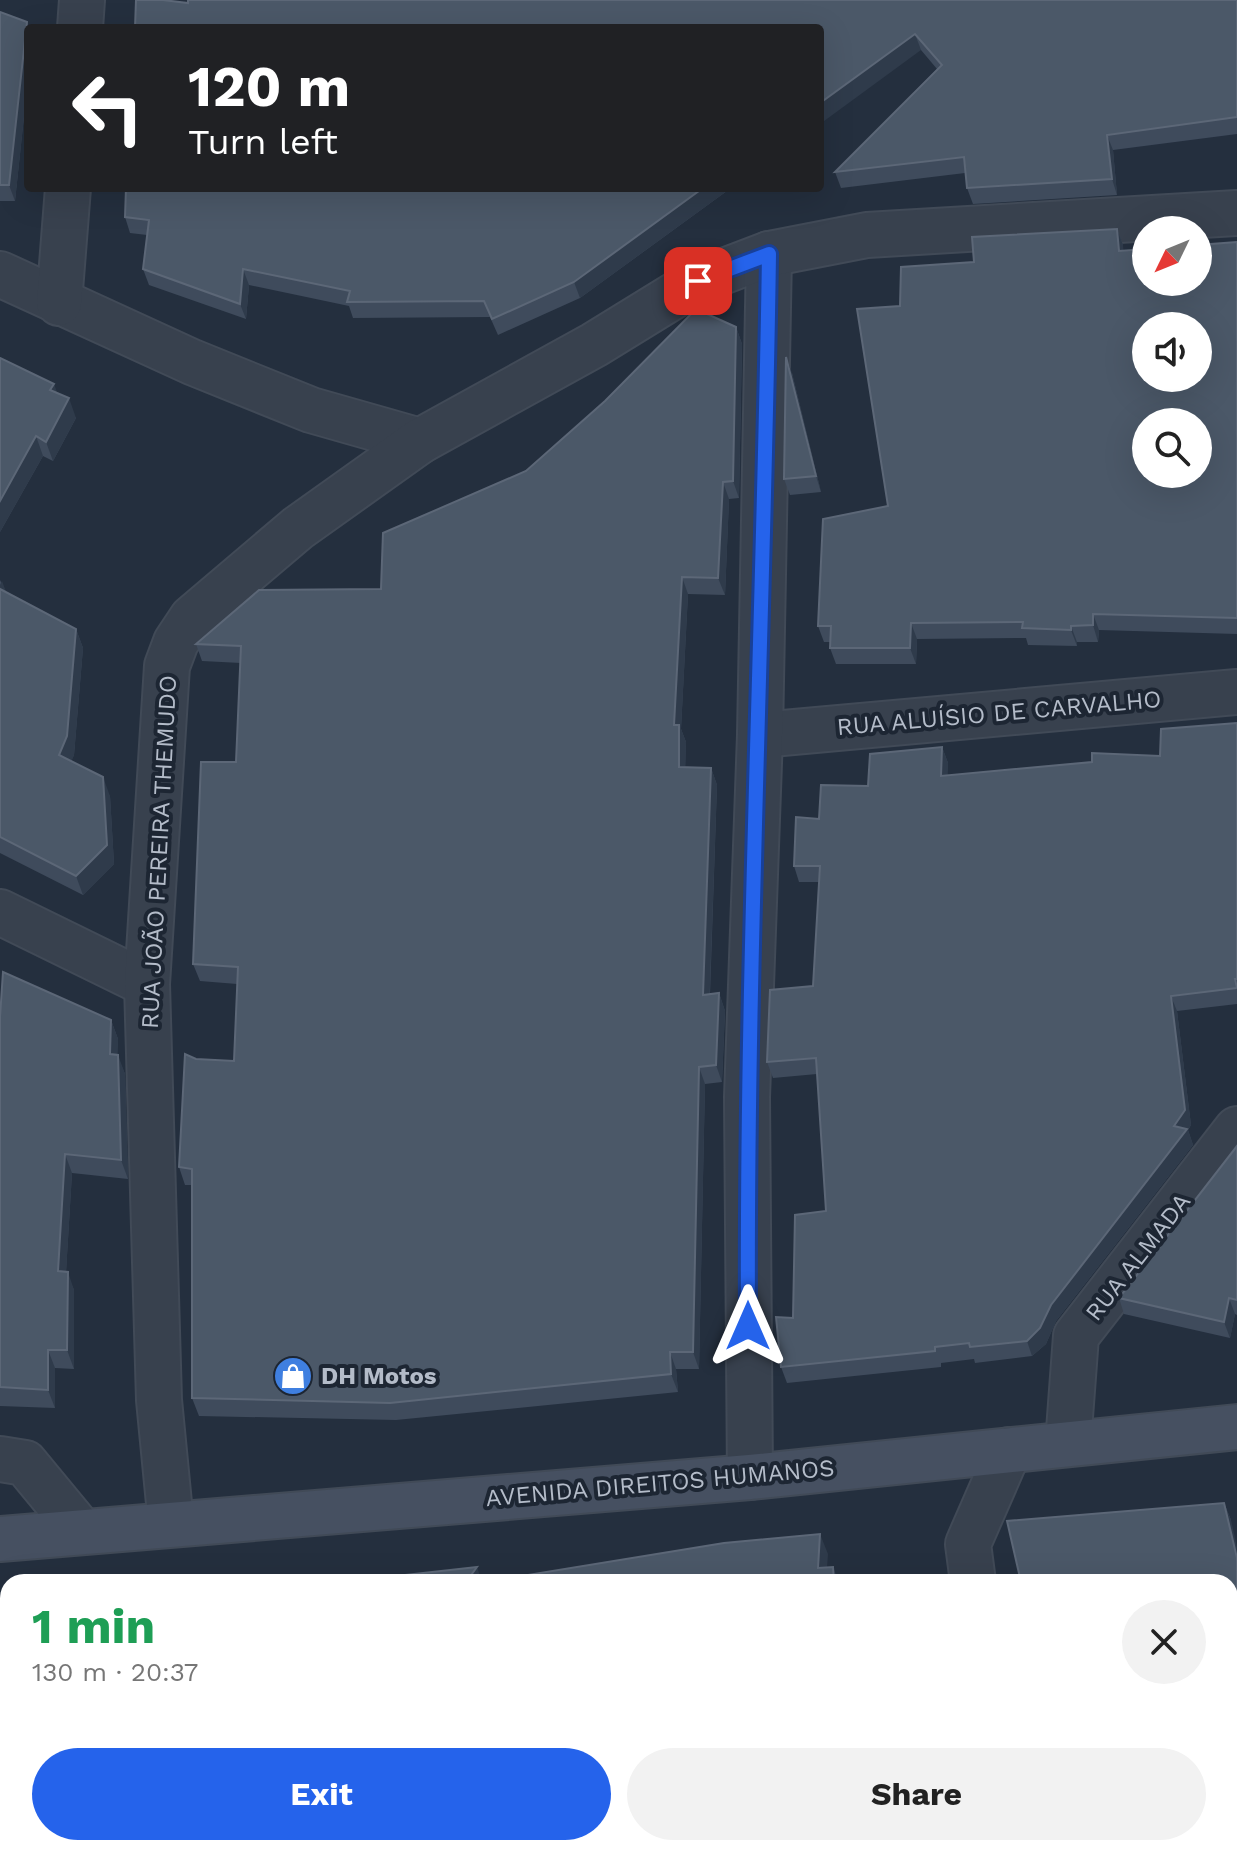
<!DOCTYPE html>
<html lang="en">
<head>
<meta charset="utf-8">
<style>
  body { margin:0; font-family:"Work Sans",sans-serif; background:#f2f2f2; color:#222; height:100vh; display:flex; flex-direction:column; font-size:30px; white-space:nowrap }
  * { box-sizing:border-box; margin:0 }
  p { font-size:26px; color:#767676 }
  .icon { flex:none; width:44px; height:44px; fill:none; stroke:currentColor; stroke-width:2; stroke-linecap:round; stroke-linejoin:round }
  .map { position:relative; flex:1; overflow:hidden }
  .side { position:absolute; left:0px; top:1574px; width:1238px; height:282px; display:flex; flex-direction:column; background:#fff; border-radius:24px 24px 0 0; box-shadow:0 8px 32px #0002 }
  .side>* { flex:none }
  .hud { position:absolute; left:24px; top:24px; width:800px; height:168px; border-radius:8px; box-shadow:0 8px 32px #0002; background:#202124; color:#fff; overflow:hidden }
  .needle { width:52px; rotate:227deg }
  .tools { position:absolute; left:1132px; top:216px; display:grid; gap:16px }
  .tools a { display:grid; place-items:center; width:80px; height:80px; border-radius:50%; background:#fff; box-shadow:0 8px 32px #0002; font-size:40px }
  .pin { position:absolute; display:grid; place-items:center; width:68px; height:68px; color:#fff; margin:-34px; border-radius:16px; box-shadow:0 4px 12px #0006 }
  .me { position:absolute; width:88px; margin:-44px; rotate:0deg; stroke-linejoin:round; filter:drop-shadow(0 0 6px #0008) }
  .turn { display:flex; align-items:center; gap:28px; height:168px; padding:0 32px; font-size:36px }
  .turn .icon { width:104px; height:104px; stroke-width:2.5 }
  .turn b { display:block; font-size:56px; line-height:68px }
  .round { display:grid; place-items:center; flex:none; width:84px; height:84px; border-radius:42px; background:#f2f2f2 }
  .headline { display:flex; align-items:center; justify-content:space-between; height:136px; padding:0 32px }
  h1 { font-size:48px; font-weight:700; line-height:60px; color:#1e9e55 }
  .button { display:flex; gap:16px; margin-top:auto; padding:16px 32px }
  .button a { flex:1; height:92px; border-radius:48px; background:#2563eb; color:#fff; font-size:32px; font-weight:700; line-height:92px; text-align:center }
  .button a+a { background:#f2f2f2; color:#222 }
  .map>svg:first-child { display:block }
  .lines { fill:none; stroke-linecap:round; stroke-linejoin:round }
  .minor-casing { stroke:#414a57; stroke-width:48 }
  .secondary-casing { stroke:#414a57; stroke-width:48 }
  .minor { stroke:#38414e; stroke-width:44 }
  .secondary { stroke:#465061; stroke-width:44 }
  .wall { fill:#3f4b5c }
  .shaded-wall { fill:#2f3b4b }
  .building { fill:#4b5868; stroke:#5c6777; stroke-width:2; fill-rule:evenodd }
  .route-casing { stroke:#184099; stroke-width:20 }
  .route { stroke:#2563eb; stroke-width:14 }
  .labels { text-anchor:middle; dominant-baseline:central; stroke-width:8; stroke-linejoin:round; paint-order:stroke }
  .street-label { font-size:24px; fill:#b4bcc9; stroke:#1d2633 }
  .poi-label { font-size:24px; font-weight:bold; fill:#b4bcc9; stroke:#1d2633; text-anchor:start }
</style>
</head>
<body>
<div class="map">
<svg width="1237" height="1855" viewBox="0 0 1237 1855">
  <rect width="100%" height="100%" fill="#242f3e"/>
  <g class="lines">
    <defs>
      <g id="minor">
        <path d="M80 28 82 0"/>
        <path d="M0 274 192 362 311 410 420 441"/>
        <path d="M59 303 68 188"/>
        <path d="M760 735 1237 692"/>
        <path d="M0 912 147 984"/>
        <path d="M1068 1444 1076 1336 1237 1129"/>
        <path d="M0 1459 25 1463 82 1532"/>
        <path d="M750 1477 747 1097 760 735 769 254"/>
        <path d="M171 1524 159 1400 147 984 167 666 176 642 192 618 298 528 420 441 594 345 698 281 769 254 867 235 1237 213"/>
        <path d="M973 1582 968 1544 1009 1450"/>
        <path d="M646 1855 653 1848"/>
      </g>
      <path id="secondary" d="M0 1539 750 1477 1237 1427"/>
    </defs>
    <!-- minor casing -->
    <use href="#minor" class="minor-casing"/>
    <!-- secondary casing -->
    <use href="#secondary" class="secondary-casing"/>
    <!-- minor -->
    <use href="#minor" class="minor"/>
    <!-- secondary -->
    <use href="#secondary" class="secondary"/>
  </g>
  <!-- wall -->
  <g class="wall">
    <path d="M1237 0V134L1113 150 1117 195 973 204 967 188 965 173 841 188 835 172 937 69 921 50 188 3Z"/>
    <path d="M0 12 27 22 29 28 28 79 15 201H0Z"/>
    <path d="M126 188H731L580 298 498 335 490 317 353 318 349 306 249 285 246 319 149 285 143 269 147 235 130 233 125 217Z"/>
    <path d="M1117 229 1123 245V251L1237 242V634L1099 630 1098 642H1077V646L1028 645 1026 638 917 639 916 664H836L830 648 831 642H824L818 626 888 506 900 306 974 262Z"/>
    <path d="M736 327 742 344 739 498 729 499 725 595 688 594 681 729 686 742 685 768H711L717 785 710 994 719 993 725 1011 722 1082 705 1084 699 1369H676L678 1392 396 1420 199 1416 192 1398V1185H185L179 1167 196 1059 234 1061 237 984 200 981 193 964 236 762 241 663 202 661 196 644 381 589 526 471Z"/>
    <path d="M0 358 57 393 76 418 53 461 43 456 0 532Z"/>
    <path d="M792 373 821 492 790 495 784 479Z"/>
    <path d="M0 580 6 592 76 629 83 648 74 755 71 761 110 796 114 864 83 895 0 853Z"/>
    <path d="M1237 723V1004L1177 1011 1191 1125 1188 1130 1193 1145 1056 1321 1046 1344 1032 1356 975 1363 974 1359 941 1363V1367L787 1383 781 1367 793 1318 826 1211 817 1074 773 1078 767 1062 813 986 819 882H799L794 866 819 819 868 786 942 747 948 763 947 776 1160 756Z"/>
    <path d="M0 1017 111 1020 118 1039 117 1055 125 1074 128 1179 72 1173 66 1272 74 1290V1369L55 1368V1408L0 1406Z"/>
    <path d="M1237 1146V1315L1235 1314 1230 1338 1124 1314 1119 1298Z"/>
    <path d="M1224 1503 1231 1520 1237 1855H1186L1173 1848H1230Z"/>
    <path d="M8 1650V1734L0 1733V1658Z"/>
  </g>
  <!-- shaded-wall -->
  <g class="shaded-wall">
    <path d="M27 22 29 28 28 79 15 201 9 185Z"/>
    <path d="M915 34 921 50 820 124V103Z"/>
    <path d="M1107 135 1113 150 1117 195 1112 179Z"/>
    <path d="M703 188H731L580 298 574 282Z"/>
    <path d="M1117 229 1123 245 1125 267 1119 251Z"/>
    <path d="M243 269 249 285 246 319 240 304Z"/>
    <path d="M736 327 742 344 739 498 733 481Z"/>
    <path d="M786 357 792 373 821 492 816 476Z"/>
    <path d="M54 384 61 403 50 390Z"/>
    <path d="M69 398 76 418 53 461 46 442Z"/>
    <path d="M36 436 43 456 0 532V501Z"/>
    <path d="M723 482 729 499 725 595 718 578Z"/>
    <path d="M682 577 688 594 681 729 686 742 685 785 679 767 674 725Z"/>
    <path d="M2 581 9 600 0 592V585Z"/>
    <path d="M1093 614 1099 630 1098 642 1093 625Z"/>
    <path d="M911 623 917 639 916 664 910 648Z"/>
    <path d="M1071 626 1077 642V646L1071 630Z"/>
    <path d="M76 629 83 648 74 755 66 774 59 755Z"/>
    <path d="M942 747 948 763 947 792 941 776Z"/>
    <path d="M711 768 717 785 709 1012 703 995Z"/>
    <path d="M103 777 110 796 114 864 83 895 76 876Z"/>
    <path d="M719 993 725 1011 722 1082 716 1065Z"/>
    <path d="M1171 996 1177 1011 1191 1125 1188 1130 1193 1145 1056 1321 1046 1344 1032 1356 1027 1341 1174 1126Z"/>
    <path d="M111 1020 118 1039 117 1073 110 1054Z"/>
    <path d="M118 1055 125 1074 128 1179 121 1160Z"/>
    <path d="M699 1067 705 1084 699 1369 693 1352Z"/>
    <path d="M65 1154 72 1173 65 1290 58 1271Z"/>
    <path d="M68 1272 74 1290V1369L67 1350Z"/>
    <path d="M1229 1298 1235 1314 1230 1338 1224 1322Z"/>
    <path d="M48 1350 55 1368V1408L48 1390Z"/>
    <path d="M670 1352 676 1369 678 1392 671 1374Z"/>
    <path d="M1224 1503 1231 1520 1237 1547V1558Z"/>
    <path d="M820 1534 828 1554 826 1582 818 1568Z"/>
    <path d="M477 1567 482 1582H466Z"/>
    <path d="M833 1567 839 1582H834Z"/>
    <path d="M540 1848H567L560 1855H535L534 1854Z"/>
    <path d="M951 1848H956L957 1855H952Z"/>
  </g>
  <!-- building -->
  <g class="building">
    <path d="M136 0H163L188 3V0H1237V117L1107 135 1112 179 967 188 964 157 835 172 942 65 915 34 820 103V28H135Z"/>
    <path d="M0 12 27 22 9 185H0Z"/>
    <path d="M126 188H703L574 282 492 319 484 301 347 302 350 291 243 269 240 304 143 269 149 220 125 217Z"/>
    <path d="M1117 229 1119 251 1146 249V282H1198V245L1237 242V618L1093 614V625L1071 626V630L1022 628 1023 622 911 623 910 648H830L831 626H818L823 519 888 506 857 309 900 306 901 267 974 262 972 237ZM1146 326H1198V378H1146ZM1146 422H1198V474H1146Z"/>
    <path d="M696 309 736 327 733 481 723 482 718 578 682 577 674 725H679V767L711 768 703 995 719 993 716 1065 699 1067 693 1352H670L671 1374 390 1403 192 1398V1169L179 1167 185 1054 196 1059 234 1061 238 967 193 964 201 762H236L241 646 196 644 259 590 381 589 383 533 526 471 605 401Z"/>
    <path d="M786 357 816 476 784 479Z"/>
    <path d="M0 358 54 384 50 390 69 398 46 442 36 436 0 501Z"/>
    <path d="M0 589 76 629 67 736 59 755 103 777 107 845 76 876 0 837Z"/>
    <path d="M1237 723V979H1235L1237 988 1171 996 1185 1110 1174 1126 1187 1129 1051 1305 1040 1328 1027 1341 970 1347 969 1343 935 1347V1351L781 1367 776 1317 793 1318 795 1215 826 1211 816 1058 767 1062 770 990 813 986 820 866H794L796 817 819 819 821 785 868 786 870 754 942 747 941 776 1092 762V753L1160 756 1161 729Z"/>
    <path d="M3 972 111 1020 110 1054 118 1055 121 1160 65 1154 58 1271 68 1272 67 1350H48V1390L0 1387V1017Z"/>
    <path d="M1237 1146V1300L1229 1298 1224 1322 1119 1298Z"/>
    <path d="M1224 1503 1237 1558V1855H1210L1197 1848H1230V1582H1021L1007 1521Z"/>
    <path d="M820 1534 818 1568 833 1567 834 1582H485L724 1543Z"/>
    <path d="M477 1567 466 1582H342Z"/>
    <path d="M2 1650H8V1715L0 1714V1658Z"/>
    <path d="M61 1848H540L534 1854 535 1855H58Z"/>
    <path d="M734 1848H774L782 1855H727Z"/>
    <path d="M803 1848H951L952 1855H793L792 1851Z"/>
    <path d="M1004 1848H1033L1035 1855H1002Z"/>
  </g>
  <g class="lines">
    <defs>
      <path id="route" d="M698 281 769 254C764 612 746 969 748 1326"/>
    </defs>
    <!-- route casing -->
    <use href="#route" class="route-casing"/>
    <!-- route -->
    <use href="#route" class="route"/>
  </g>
  <!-- icons -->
  <defs>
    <symbol id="shop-disc" viewBox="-11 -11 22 22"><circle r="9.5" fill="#3f7fe0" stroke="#1d2633"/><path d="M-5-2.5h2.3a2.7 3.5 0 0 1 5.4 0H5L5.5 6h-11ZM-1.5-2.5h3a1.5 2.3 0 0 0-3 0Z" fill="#fff"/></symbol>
  </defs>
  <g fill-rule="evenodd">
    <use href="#shop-disc" x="271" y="1354" width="44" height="44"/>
  </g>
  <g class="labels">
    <!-- street labels -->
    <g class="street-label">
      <text transform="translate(999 713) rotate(-5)">RUA ALUÍSIO DE CARVALHO</text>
      <text transform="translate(159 852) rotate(-87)">RUA JOÃO PEREIRA THEMUDO</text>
      <text transform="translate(1138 1257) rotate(-52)">RUA ALMADA</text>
      <text transform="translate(660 1483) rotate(-5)">AVENIDA DIREITOS HUMANOS</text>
    </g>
    <!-- poi labels -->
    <g class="poi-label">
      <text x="321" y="1376">DH Motos</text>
    </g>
  </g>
</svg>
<div class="tools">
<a><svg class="needle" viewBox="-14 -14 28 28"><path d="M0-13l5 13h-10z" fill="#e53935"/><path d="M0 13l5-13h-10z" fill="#767676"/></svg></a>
<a><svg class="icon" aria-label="sound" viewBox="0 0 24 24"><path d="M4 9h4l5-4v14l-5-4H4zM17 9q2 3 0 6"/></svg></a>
<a><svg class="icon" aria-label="search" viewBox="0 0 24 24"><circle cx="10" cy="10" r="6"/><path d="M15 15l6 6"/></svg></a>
</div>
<div class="pin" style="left:698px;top:281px;background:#d93025"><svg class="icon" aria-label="arrive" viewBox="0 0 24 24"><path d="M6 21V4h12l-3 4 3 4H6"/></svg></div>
<svg class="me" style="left:748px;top:1326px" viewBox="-20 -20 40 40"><path d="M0-17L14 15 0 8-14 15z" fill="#2563eb" stroke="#fff" stroke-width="4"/></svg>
<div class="hud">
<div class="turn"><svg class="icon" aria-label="left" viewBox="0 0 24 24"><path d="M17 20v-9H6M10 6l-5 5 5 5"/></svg><div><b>120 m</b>Turn left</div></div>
</div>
<section class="side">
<div class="headline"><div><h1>1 min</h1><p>130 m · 20:37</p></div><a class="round"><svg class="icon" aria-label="close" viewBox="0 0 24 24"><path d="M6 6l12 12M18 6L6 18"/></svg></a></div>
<div class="button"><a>Exit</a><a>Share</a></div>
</section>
</div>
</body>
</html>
